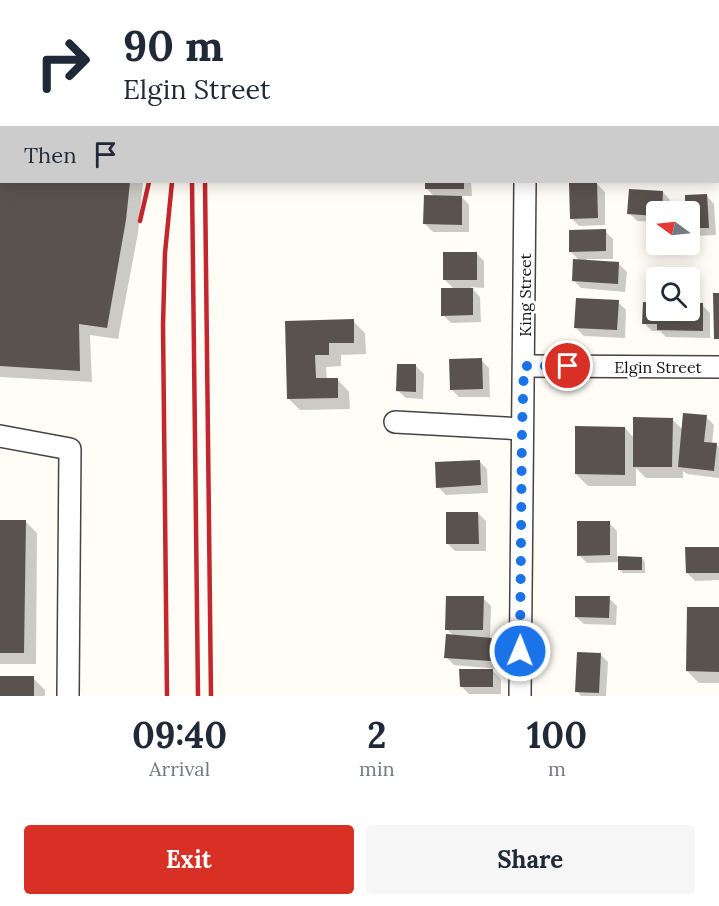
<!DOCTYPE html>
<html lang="en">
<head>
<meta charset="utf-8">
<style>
  body { margin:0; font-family:Lora,serif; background:#f6f6f7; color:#1f2937; height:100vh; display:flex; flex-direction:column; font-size:22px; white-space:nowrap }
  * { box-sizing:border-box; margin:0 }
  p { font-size:20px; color:#747a83 }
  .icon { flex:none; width:33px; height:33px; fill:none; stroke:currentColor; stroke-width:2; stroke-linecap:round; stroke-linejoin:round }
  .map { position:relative; height:696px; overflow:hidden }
  .panel { display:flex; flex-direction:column; background:#fff; flex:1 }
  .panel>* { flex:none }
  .top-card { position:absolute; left:0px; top:0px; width:720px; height:183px; box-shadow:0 3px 15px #0003; background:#fff; color:#1f2937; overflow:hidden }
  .needle { width:39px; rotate:285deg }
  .buttons { position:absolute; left:646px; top:201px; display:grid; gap:12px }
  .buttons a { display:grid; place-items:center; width:54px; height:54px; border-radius:6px; background:#fff; box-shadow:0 3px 15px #0003; font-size:30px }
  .pin { position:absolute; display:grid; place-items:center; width:51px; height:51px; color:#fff; margin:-26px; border:3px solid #fff; border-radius:50%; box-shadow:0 2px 6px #0007 }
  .me { position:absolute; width:66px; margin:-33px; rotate:1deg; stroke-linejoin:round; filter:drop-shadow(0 0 4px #0008) }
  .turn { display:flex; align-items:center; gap:21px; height:126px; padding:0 24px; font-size:27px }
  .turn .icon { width:78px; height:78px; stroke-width:2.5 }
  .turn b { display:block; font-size:42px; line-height:51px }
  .then { display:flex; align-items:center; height:57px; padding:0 24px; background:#0003; gap:12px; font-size:22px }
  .eta { display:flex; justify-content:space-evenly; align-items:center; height:102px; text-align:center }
  .eta b { font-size:36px; font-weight:800; line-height:42px }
  .button { display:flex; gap:12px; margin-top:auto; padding:12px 24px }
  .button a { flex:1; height:69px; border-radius:6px; background:#d93025; color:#fff; font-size:24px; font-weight:800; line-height:69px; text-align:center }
  .button a+a { background:#f6f6f7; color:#1f2937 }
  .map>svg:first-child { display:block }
  .shadow { fill:#0003 }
  .building { fill:#5a524d }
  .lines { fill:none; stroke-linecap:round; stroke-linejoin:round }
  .service-casing { stroke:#444; stroke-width:14 }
  .minor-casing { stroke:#444; stroke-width:24 }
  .service { stroke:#fff; stroke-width:10 }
  .minor { stroke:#fff; stroke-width:21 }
  .rail { stroke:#c4262e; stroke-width:4.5 }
  .route { stroke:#1a73e8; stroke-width:10; stroke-dasharray:0 18 }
  .labels { text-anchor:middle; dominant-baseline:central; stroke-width:6; stroke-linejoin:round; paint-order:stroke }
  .street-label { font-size:16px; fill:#111; stroke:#fff }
</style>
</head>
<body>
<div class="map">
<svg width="719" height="696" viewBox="0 0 719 696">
  <rect width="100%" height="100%" fill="#fffdf5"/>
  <!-- shadow -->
  <g class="shadow">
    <path d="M278 0H372V2H280Z"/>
    <path d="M420 0H467V2H422Z"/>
    <rect x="554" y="0" width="31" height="2"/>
    <path d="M718 83H719V120L718 119Z"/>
    <path d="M0 93H2V182H143L138 233 118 339 90 335 92 382 0 377Z"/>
    <path d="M427 182H471L472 196H461L469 205V232H433L425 224 435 197 427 189Z"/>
    <path d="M597 184 605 192V225L579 226 571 218Z"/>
    <path d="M663 192 670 200V212H657V222L637 221 629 213Z"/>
    <path d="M707 196 714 204 716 235 695 236 690 230V212Z"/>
    <path d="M605 231 613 239V259H587V261L619 264 627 272 625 292 581 288 573 280 580 261 570 251Z"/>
    <path d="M477 254 484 261V288L471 287 480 297 481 322 451 323 443 315 454 289 444 279Z"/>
    <path d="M618 302 626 310 625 338 584 336 576 328Z"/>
    <path d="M657 304V310H690V304L702 305 710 313V338L666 337 660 331H652L644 323Z"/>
    <path d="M353 321 365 333 366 354 341 355V366L326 367 327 380H338L349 392 350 409 300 410 288 398 287 322Z"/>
    <path d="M481 360 489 368 490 397H459L451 389Z"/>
    <path d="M416 366 424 374 423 399 406 398 398 391Z"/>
    <path d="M706 417 714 425 712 444 717 445 719 447V478L687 474 683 471V478H646L636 468V486H588L576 474 625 428 634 438 672 419 683 430Z"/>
    <path d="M479 461 487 469 488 493 446 495 438 487Z"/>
    <path d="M478 513 486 521V551H455L447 543Z"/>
    <path d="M0 521H25L37 533 36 664H0Z"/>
    <path d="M609 523 617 531V557L642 558 645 562V573H623L619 569 620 562 587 563 579 555Z"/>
    <path d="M719 548V580L695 581 687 573Z"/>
    <path d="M483 598 491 606 490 639 500 647 498 669 454 665 446 657 454 636 447 629Z"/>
    <path d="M609 598 617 606 616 625 584 624 576 617Z"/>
    <path d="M719 609V683H699L687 671Z"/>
    <path d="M600 654 608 662 606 696H581L577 691Z"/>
    <path d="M493 671 501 679V694H469L461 686Z"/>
    <path d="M0 677 33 678 45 690V696H0Z"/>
  </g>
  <!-- building -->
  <g class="building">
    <path d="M0 182H130L126 220 107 328 79 324 80 371 0 366Z"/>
    <rect x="425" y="182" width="39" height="7"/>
    <path d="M597 182 598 218 570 219 569 183Z"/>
    <path d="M629 189 663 191 662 212H657V216L627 214Z"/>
    <path d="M707 194 709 228H690V212H685V195Z"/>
    <path d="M424 195 462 196V225L423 224Z"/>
    <path d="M606 229V251L569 252V230Z"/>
    <rect x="443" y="252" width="34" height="28"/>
    <path d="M573 259 619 262 618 284 572 281Z"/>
    <path d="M441 288H473V315L441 316Z"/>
    <path d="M713 293H719V339H714Z"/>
    <path d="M576 298 619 300 617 330 574 328Z"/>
    <path d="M643 302 657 303V310H690V303H703V331L657 330V324H642Z"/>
    <path d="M354 319V343H329V355H315L316 378H338V398L287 399 285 321Z"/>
    <path d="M482 358 483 389 450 390 449 359Z"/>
    <path d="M397 364H416V392L396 391Z"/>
    <path d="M683 413 707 415 704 442 717 443 714 471 678 467Z"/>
    <path d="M633 417 673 418 672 467H633Z"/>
    <path d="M575 426 625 427V475L575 474Z"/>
    <path d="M480 460 481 485 436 488 435 462Z"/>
    <path d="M446 512H478L479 544H446Z"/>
    <path d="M0 520H26L24 653H0Z"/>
    <path d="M577 521H610V555L577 556Z"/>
    <path d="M685 547H719V573H686Z"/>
    <path d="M618 556 642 557V570H618Z"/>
    <path d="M446 596H484L483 630H445Z"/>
    <path d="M575 596H610L609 618 575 617Z"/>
    <path d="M687 607H719V672L686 671Z"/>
    <path d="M446 634 492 638 491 661 444 658Z"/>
    <path d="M577 652 601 653 599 693 575 692Z"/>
    <path d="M459 669H493V687H460Z"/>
    <rect x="0" y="676" width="34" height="20"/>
  </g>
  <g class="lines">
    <defs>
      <path id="service" d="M0 29H2"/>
      <g id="minor">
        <path d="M522 0V2"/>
        <path d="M718 156H719"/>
        <path d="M524 366 719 367"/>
        <path d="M395 422 522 429"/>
        <path d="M0 436 70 449 68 696"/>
        <path d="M520 696 525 182"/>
      </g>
    </defs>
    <!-- service casing -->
    <use href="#service" class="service-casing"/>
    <!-- minor casing -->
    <use href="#minor" class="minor-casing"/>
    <!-- service -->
    <use href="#service" class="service"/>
    <!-- minor -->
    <use href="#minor" class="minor"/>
    <!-- rail -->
    <g class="rail">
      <path d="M179 2V0"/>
      <path d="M192 2V0"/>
      <path d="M204 2V0"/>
      <path d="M192 182 198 696"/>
      <path d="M205 182 211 696"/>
      <path d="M140 221 149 182"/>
      <path d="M167 696 163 325 165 253 172 182"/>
    </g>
  </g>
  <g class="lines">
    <!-- route -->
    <path class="route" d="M520 651 522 429 524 366H568"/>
  </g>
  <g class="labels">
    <!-- street labels -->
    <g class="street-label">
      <text transform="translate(525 295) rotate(-90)">King Street</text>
      <text x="658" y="367">Elgin Street</text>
    </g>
  </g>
</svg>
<div class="buttons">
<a><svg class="needle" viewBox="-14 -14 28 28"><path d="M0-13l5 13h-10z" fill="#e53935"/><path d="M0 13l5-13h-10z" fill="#747a83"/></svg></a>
<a><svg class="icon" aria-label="search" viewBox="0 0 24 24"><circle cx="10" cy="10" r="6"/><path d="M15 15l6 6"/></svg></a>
</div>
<div class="pin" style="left:568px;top:366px;background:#d93025"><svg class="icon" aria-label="arrive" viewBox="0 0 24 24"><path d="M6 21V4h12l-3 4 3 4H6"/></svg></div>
<svg class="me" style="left:520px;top:651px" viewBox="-20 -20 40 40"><circle r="17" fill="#1a73e8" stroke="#fff" stroke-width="3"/><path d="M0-11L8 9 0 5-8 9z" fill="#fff"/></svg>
<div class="top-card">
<div class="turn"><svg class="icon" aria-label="right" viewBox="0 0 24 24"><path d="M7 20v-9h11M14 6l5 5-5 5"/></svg><div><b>90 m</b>Elgin Street</div></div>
<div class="then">Then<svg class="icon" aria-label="arrive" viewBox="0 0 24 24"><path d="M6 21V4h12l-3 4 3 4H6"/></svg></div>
</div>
</div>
<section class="panel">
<div class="eta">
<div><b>09:40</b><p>Arrival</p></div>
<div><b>2</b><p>min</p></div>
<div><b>100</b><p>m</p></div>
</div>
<div class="button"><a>Exit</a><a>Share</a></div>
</section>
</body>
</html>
